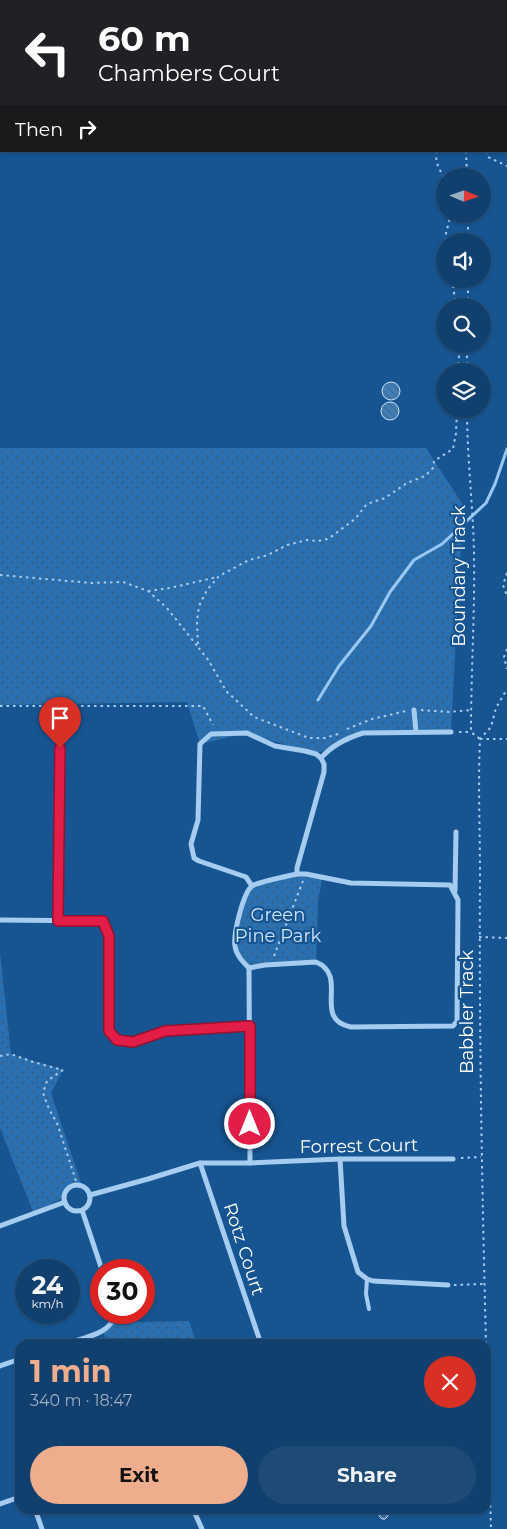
<!DOCTYPE html>
<html lang="en">
<head>
<meta charset="utf-8">
<style>
  body { margin:0; font-family:Montserrat,sans-serif; background:#1e4b76; color:#f1f3f6; height:100vh; display:flex; flex-direction:column; font-size:19px; white-space:nowrap }
  * { box-sizing:border-box; margin:0 }
  p { font-size:16px; color:#9cafc2 }
  .icon { flex:none; width:28px; height:28px; fill:none; stroke:currentColor; stroke-width:2; stroke-linecap:round; stroke-linejoin:round }
  .map { position:relative; flex:1; overflow:hidden }
  .side { position:absolute; left:15px; top:1339px; width:476px; height:175px; display:flex; flex-direction:column; background:#11406e; border-radius:15px; box-shadow:0 1px 4px #0004,0 0 0 1px #305981 }
  .side>* { flex:none }
  .banner { position:absolute; left:0px; top:0px; width:508px; height:152px; box-shadow:0 1px 4px #0004,0 0 0 1px #305981; background:#202124; color:#fff; overflow:hidden }
  .needle { width:32px; rotate:92deg }
  .controls { position:absolute; left:436px; top:168px; display:grid; gap:10px }
  .controls a { display:grid; place-items:center; width:55px; height:55px; border-radius:50%; background:#11406e; box-shadow:0 1px 4px #0004,0 0 0 1px #305981; font-size:25px }
  .speed { position:absolute; left:15px; top:1259px; display:flex; gap:10px; font-size:25px; font-weight:700; text-align:center }
  .speed>* { display:grid; place-content:center; width:65px; height:65px; border-radius:50%; background:#11406e; box-shadow:0 1px 4px #0004,0 0 0 1px #305981; line-height:1 }
  .speed small { font-size:12px; font-weight:400 }
  .speed .limit { border:8px solid #d22; background:#fff; color:#111 }
  .pin { position:absolute; display:grid; place-items:center; width:42px; height:42px; color:#fff; margin:-51px -21px; border-radius:50% 50% 50% 0; rotate:-45deg; box-shadow:0 0 5px #0007 }
  .pin .icon { rotate:45deg }
  .me { position:absolute; width:55px; margin:-28px; rotate:0deg; stroke-linejoin:round; filter:drop-shadow(0 0 4px #0008) }
  .turn { display:flex; align-items:center; gap:18px; height:105px; padding:0 15px; font-size:22px }
  .turn .icon { width:65px; height:65px; stroke-width:2.5 }
  .turn b { display:block; font-size:35px; line-height:42px }
  .then { display:flex; align-items:center; height:48px; padding:0 15px; background:#0003; gap:10px; font-size:19px }
  .round { display:grid; place-items:center; flex:none; width:52px; height:52px; border-radius:26px; background:#1e4b76 }
  .summary { display:flex; align-items:center; justify-content:space-between; height:85px; padding:0 15px }
  h1 { font-size:30px; font-weight:700; line-height:38px; color:#eead8d }
  .button { display:flex; gap:10px; margin-top:auto; padding:10px 15px }
  .button a { flex:1; height:58px; border-radius:30px; background:#eead8d; color:#111; font-size:20px; font-weight:700; line-height:58px; text-align:center }
  .button a+a { background:#1e4b76; color:#f1f3f6 }
  .map>svg:first-child { display:block }
  .grass { fill:url(#grass-dots) }
  .lines { fill:none; stroke-linecap:round; stroke-linejoin:round }
  .stream { stroke:#98c8f3; stroke-width:3 }
  .building { fill:url(#building-back-hatch); stroke:#cde5fb }
  .path { stroke:#a6ccf0; stroke-width:2; stroke-dasharray:2.5 4; stroke-linecap:butt }
  .lane { stroke:#a6ccf0; stroke-width:4 }
  .street { stroke:#a6ccf0; stroke-width:5 }
  .route-casing { stroke:#92132f; stroke-width:12 }
  .route { stroke:#e11d48; stroke-width:9 }
  .labels { text-anchor:middle; dominant-baseline:central; stroke-width:4.5; stroke-linejoin:round; paint-order:stroke }
  .street-label { font-size:18px; fill:#fff; stroke:#175592 }
  .park-label { font-size:18px; fill:#cde5fb; stroke:#175592 }
</style>
</head>
<body>
<div class="map">
<svg width="507" height="1529" viewBox="0 0 507 1529">
  <defs>
    <pattern id="grass-dots" width="8" height="8" patternUnits="userSpaceOnUse" patternTransform="scale(1.25)"><rect width="8" height="8" fill="#2a70b0"/><path d="M2 2h.1M6 6h.1" fill="none" stroke="#3e5a74" stroke-width="1.8" stroke-linecap="round"/></pattern>
    <pattern id="building-back-hatch" width="6" height="6" patternUnits="userSpaceOnUse" patternTransform="scale(1.25)"><rect width="6" height="6" fill="#407fb9"/><path d="M-1 5l2 2M0 0l6 6M5-1l2 2" fill="none" stroke="#456888"/></pattern>
  </defs>
  <rect width="100%" height="100%" fill="#175592"/>
  <!-- grass -->
  <g class="grass">
    <path d="M0 448H426L463 505 451 732 363 733 316 754 247 733 200 744 187 702 0 705Z"/>
    <path d="M297 874 322 879 318 902 316 962 249 968 235 947 246 895 252 886Z"/>
    <path d="M0 953 11 1054 63 1070 51 1093 82 1186H72L64 1197 34 1214 0 1128Z"/>
    <path d="M114 1319 141 1322 189 1321 197 1344H107L103 1330Z"/>
  </g>
  <g class="lines">
    <!-- stream -->
    <path class="stream" d="M318 700 339 666 371 626 390 592 414 560 442 544 486 503 495 484 507 449"/>
  </g>
  <!-- building -->
  <g class="building">
    <circle cx="391" cy="391" r="9"/>
    <circle cx="390" cy="411" r="9"/>
    <path d="M368 1509H388V1516L385 1519H382L379 1516 380 1513H368Z"/>
  </g>
  <g class="lines">
    <!-- path -->
    <g class="path">
      <path d="M470 0V1"/>
      <path d="M449 1V0"/>
      <path d="M506 149H507"/>
      <path d="M437 151C434 161 440 171 445 179"/>
      <path d="M466 151 467 176"/>
      <path d="M486 151 488 157 507 166"/>
      <path d="M468 214V241"/>
      <path d="M446 241V233L451 214"/>
      <path d="M452 279 456 306"/>
      <path d="M468 306V279"/>
      <path d="M458 371 460 344"/>
      <path d="M467 371V344"/>
      <path d="M467 409C467 457 473 505 474 553 475 612 471 672 471 732L480 739"/>
      <path d="M507 573 503 585 507 596"/>
      <path d="M0 575 91 583 123 582 148 591 167 608 198 647"/>
      <path d="M148 591 170 588 217 577"/>
      <path d="M507 649 504 657 507 669"/>
      <path d="M0 706H55L57 715"/>
      <path d="M55 706H203L213 725"/>
      <path d="M421 710 449 712 471 710"/>
      <path d="M347 729 372 719 406 711"/>
      <path d="M459 732H471"/>
      <path d="M338 734 325 738H309L254 717 238 702 226 691 209 661 198 647 197 621 199 606 207 590 219 576 249 560 268 555 287 545 307 540 318 541 328 539 355 519 367 504 385 498 407 483 425 476 433 468 434 461 453 449 456 433 457 409"/>
      <path d="M480 739H507"/>
      <path d="M479 937 507 938"/>
      <path d="M274 956 303 881"/>
      <path d="M0 1056 11 1054 33 1062 63 1070"/>
      <path d="M63 1070 47 1081 43 1093 49 1109 57 1123 77 1184"/>
      <path d="M461 1158 481 1157"/>
      <path d="M454 1285 484 1284"/>
      <path d="M486 1344C482 1187 479 1031 480 875 480 829 478 784 480 739L491 727 496 708 507 689"/>
      <path d="M486 1349 491 1529"/>
    </g>
    <!-- lane -->
    <path class="lane" d="M367 1279 366 1294 369 1309"/>
    <!-- street -->
    <g class="street">
      <path d="M414 710 416 732"/>
      <path d="M321 758C332 745 347 738 363 733L451 732"/>
      <path d="M297 874H306L351 883 450 885 458 900 457 1021 453 1026 351 1027C311 1019 350 976 316 962L265 965 249 968C243 962 236 955 235 946 233 935 243 893 252 886 258 882 288 876 297 874Z"/>
      <path d="M252 886 246 877 199 861 194 858 191 844 198 820 200 744 211 734 247 733 275 746 305 751 316 754 321 758 324 764V772L297 868V874"/>
      <path d="M455 891 456 832"/>
      <path d="M0 920 103 921 109 935V1031L117 1040 133 1042 165 1031 250 1026"/>
      <path d="M58 921 60 722"/>
      <path d="M249 968 250 1163"/>
      <path d="M340 1159 344 1226 358 1272 367 1279 373 1281 448 1285"/>
      <path d="M200 1163 261 1344"/>
      <circle cx="77" cy="1198" r="13"/>
      <path d="M90 1195 148 1179 200 1163H250L340 1159H453"/>
      <path d="M82 1210 102 1270"/>
      <path d="M0 1226 65 1202"/>
      <path d="M65 1344C82 1338 114 1334 115 1312"/>
      <path d="M0 1366 20 1359"/>
      <path d="M0 1504 20 1497"/>
      <path d="M35 1509 42 1529"/>
      <path d="M193 1509 202 1529"/>
    </g>
  </g>
  <g class="lines">
    <defs>
      <path id="route" d="M60 748 58 921H103L109 936V1031L117 1040 133 1042 165 1031 250 1026V1124"/>
    </defs>
    <!-- route casing -->
    <use href="#route" class="route-casing"/>
    <!-- route -->
    <use href="#route" class="route"/>
  </g>
  <g class="labels">
    <!-- street labels -->
    <g class="street-label">
      <text transform="translate(459 576) rotate(-90)">Boundary Track</text>
      <text transform="translate(467 1012) rotate(-90)">Babbler Track</text>
      <text transform="translate(359 1146) rotate(-1)">Forrest Court</text>
      <text transform="translate(244 1249) rotate(72)">Rotz Court</text>
    </g>
    <!-- park labels -->
    <g class="park-label">
      <text x="278" y="915">Green<tspan x="278" dy="21">Pine Park</tspan></text>
    </g>
  </g>
</svg>
<div class="controls">
<a><svg class="needle" viewBox="-14 -14 28 28"><path d="M0-13l5 13h-10z" fill="#e53935"/><path d="M0 13l5-13h-10z" fill="#9cafc2"/></svg></a>
<a><svg class="icon" aria-label="sound" viewBox="0 0 24 24"><path d="M4 9h4l5-4v14l-5-4H4zM17 9q2 3 0 6"/></svg></a>
<a><svg class="icon" aria-label="search" viewBox="0 0 24 24"><circle cx="10" cy="10" r="6"/><path d="M15 15l6 6"/></svg></a>
<a><svg class="icon" aria-label="layers" viewBox="0 0 24 24"><path d="M12 4l9 5-9 5-9-5zM3 14l9 5 9-5"/></svg></a>
</div>
<div class="speed"><div>24<small>km/h</small></div><div class="limit">30</div></div>
<div class="pin" style="left:60px;top:748px;background:#d93025"><svg class="icon" aria-label="arrive" viewBox="0 0 24 24"><path d="M6 21V4h12l-3 4 3 4H6"/></svg></div>
<svg class="me" style="left:250px;top:1124px" viewBox="-20 -20 40 40"><circle r="17" fill="#e11d48" stroke="#fff" stroke-width="3"/><path d="M0-11L8 9 0 5-8 9z" fill="#fff"/></svg>
<div class="banner">
<div class="turn"><svg class="icon" aria-label="left" viewBox="0 0 24 24"><path d="M17 20v-9H6M10 6l-5 5 5 5"/></svg><div><b>60 m</b>Chambers Court</div></div>
<div class="then">Then<svg class="icon" aria-label="right" viewBox="0 0 24 24"><path d="M7 20v-9h11M14 6l5 5-5 5"/></svg></div>
</div>
<section class="side">
<div class="summary"><div><h1>1 min</h1><p>340 m · 18:47</p></div><a class="round" style="background:#d93025;color:#fff"><svg class="icon" aria-label="close" viewBox="0 0 24 24"><path d="M6 6l12 12M18 6L6 18"/></svg></a></div>
<div class="button"><a>Exit</a><a>Share</a></div>
</section>
</div>
</body>
</html>
